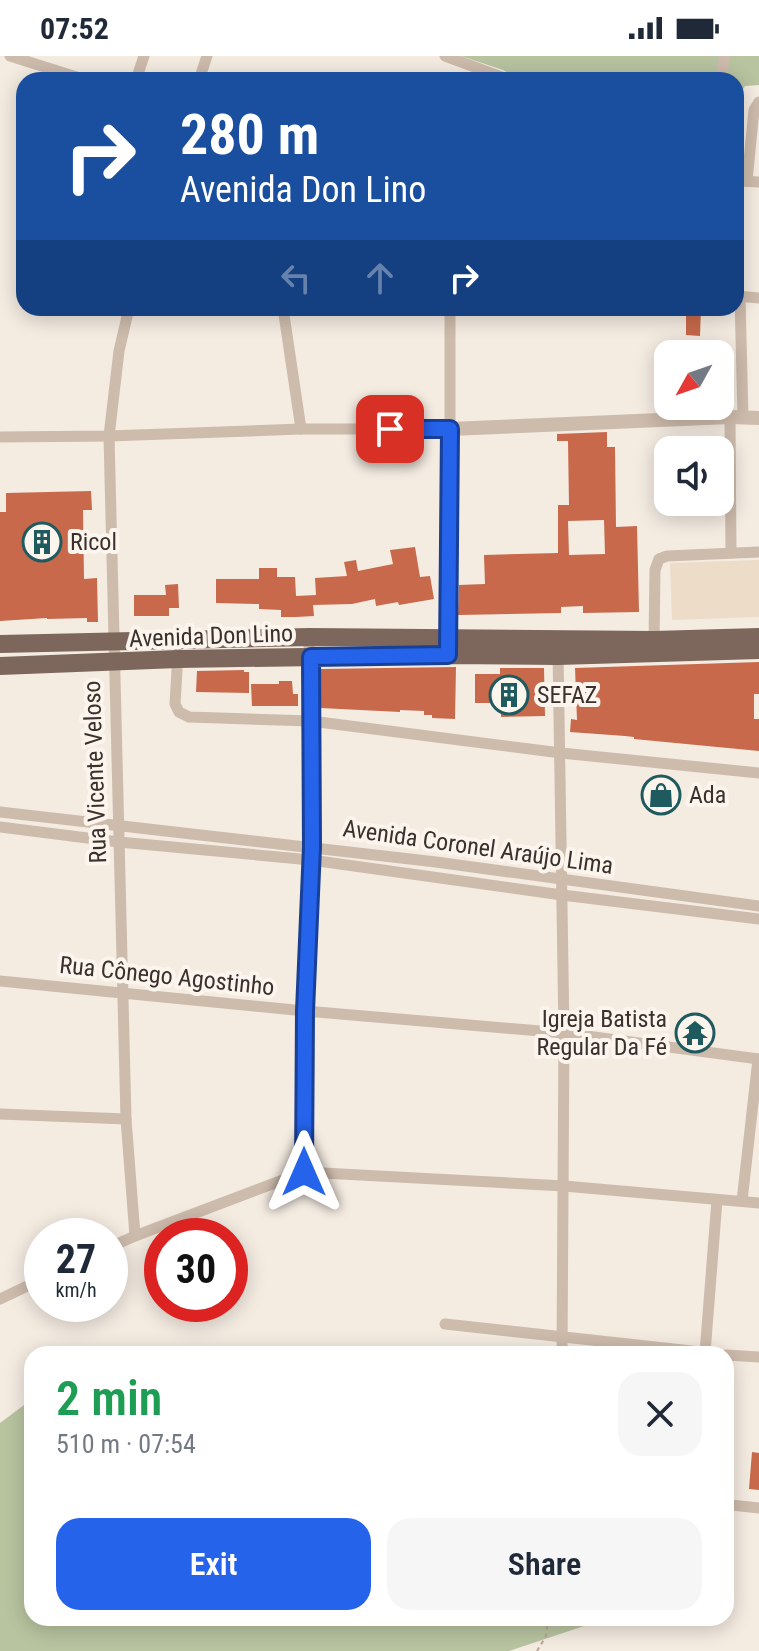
<!DOCTYPE html>
<html lang="en">
<head>
<meta charset="utf-8">
<style>
  body { margin:0; font-family:"Roboto Condensed",sans-serif; background:#f6f6f7; color:#1f2937; height:100vh; display:flex; flex-direction:column; font-size:30px; white-space:nowrap }
  * { box-sizing:border-box; margin:0 }
  p { font-size:26px; color:#747a83 }
  .icon { flex:none; width:44px; height:44px; fill:none; stroke:currentColor; stroke-width:2; stroke-linecap:round; stroke-linejoin:round }
  .map { position:relative; flex:1; overflow:hidden }
  .side { position:absolute; left:24px; top:1290px; width:710px; height:280px; display:flex; flex-direction:column; background:#fff; border-radius:24px; box-shadow:0 4px 20px #0003 }
  .side>* { flex:none }
  .top-card { position:absolute; left:16px; top:16px; width:728px; height:244px; border-radius:24px; box-shadow:0 4px 20px #0003; background:#1a4fa0; color:#fff; overflow:hidden }
  .needle { width:52px; rotate:230deg }
  .fabs { position:absolute; left:654px; top:284px; display:grid; gap:16px }
  .fabs a { display:grid; place-items:center; width:80px; height:80px; border-radius:16px; background:#fff; box-shadow:0 4px 20px #0003; font-size:40px }
  .speed { position:absolute; left:24px; top:1162px; display:flex; gap:16px; font-size:40px; font-weight:700; text-align:center }
  .speed>* { display:grid; place-content:center; width:104px; height:104px; border-radius:50%; background:#fff; box-shadow:0 4px 20px #0003; line-height:1 }
  .speed small { font-size:20px; font-weight:400 }
  .speed .limit { border:12px solid #d22; background:#fff; color:#111 }
  .pin { position:absolute; display:grid; place-items:center; width:68px; height:68px; color:#fff; margin:-34px; border-radius:16px; box-shadow:0 4px 12px #0006 }
  .me { position:absolute; width:88px; margin:-44px; rotate:0deg; stroke-linejoin:round; filter:drop-shadow(0 0 6px #0008) }
  .turn { display:flex; align-items:center; gap:28px; height:168px; padding:0 32px; font-size:36px }
  .turn .icon { width:104px; height:104px; stroke-width:2.5 }
  .turn b { display:block; font-size:56px; line-height:68px }
  .lanes { display:flex; align-items:center; height:76px; padding:0 32px; background:#0003; justify-content:center; gap:40px; direction:ltr }
  .lanes .off { opacity:.35 }
  .round { display:grid; place-items:center; flex:none; width:84px; height:84px; border-radius:24px; background:#f6f6f7 }
  .head { display:flex; align-items:center; justify-content:space-between; height:136px; padding:0 32px }
  h1 { font-size:48px; font-weight:600; line-height:60px; color:#1e9e55 }
  .button { display:flex; gap:16px; margin-top:auto; padding:16px 32px }
  .button a { flex:1; height:92px; border-radius:24px; background:#2563eb; color:#fff; font-size:32px; font-weight:600; line-height:92px; text-align:center }
  .button a+a { background:#f6f6f7; color:#1f2937 }
  .status { display:flex; justify-content:space-between; align-items:center; height:56px; padding:0 40px; background:#fff; direction:ltr }
  .status svg { height:22px; fill:currentColor }
  .map>svg:first-child { display:block }
  .green { fill:#b8c4a0 }
  .plaza { fill:#ecdcc8 }
  .building { fill:#c8694b; fill-rule:evenodd }
  .lines { fill:none; stroke-linecap:round; stroke-linejoin:round }
  .path { stroke:#b9a596; stroke-width:2; stroke-dasharray:4 4; stroke-linecap:butt }
  .minor { stroke:#cdbbac; stroke-width:11 }
  .tertiary { stroke:#cdbbac; stroke-width:14 }
  .primary { stroke:#7d675c; stroke-width:18 }
  .route-casing { stroke:#184099; stroke-width:20 }
  .route { stroke:#2563eb; stroke-width:14 }
  .labels { text-anchor:middle; dominant-baseline:central; stroke-width:8; stroke-linejoin:round; paint-order:stroke }
  .poi-label { font-size:24px; fill:#3b302b; stroke:#fbf5ee; text-anchor:start }
  .street-label { font-size:24px; fill:#3b302b; stroke:#fbf5ee }
</style>
</head>
<body>
<div class="status"><b>07:52</b><svg viewBox="0 0 49 12"><path d="M0 12V9h3v3zM5 12V6h3v6zM10 12V3h3v9zM15 12V0h3v12zM26 1h20v11H26zM47 4h2v5h-2z"/></svg></div>
<div class="map">
<svg width="759" height="1595" viewBox="0 0 759 1595">
  <rect width="100%" height="100%" fill="#f4ebe1"/>
  <!-- green -->
  <g class="green">
    <path d="M461 0H759V29L745 30 741 37 736 68V24H521L503 14Z"/>
    <path d="M32 1343V1562H608L509 1595H0V1367Z"/>
  </g>
  <!-- plaza -->
  <path class="plaza" d="M759 504V561L672 564 670 507Z"/>
  <!-- building -->
  <g class="building">
    <path d="M691 252H701L700 280 686 279V260H691Z"/>
    <path d="M607 376V391H615L616 471 637 470 639 556 583 557V550L561 551V557L458 559 459 529 485 528 484 499 558 497V449H569L568 385H557V378ZM604 464 605 498 569 499 568 465Z"/>
    <path d="M91 435 92 454H83L84 523 97 522 98 566H87V562L47 563V562L0 565V456H6V437Z"/>
    <path d="M415 491 420 521 430 520 434 543 399 549 398 546 376 550 375 543 352 548 313 549 314 560 296 561H281V554L259 553V548L216 547V523H259V512H277V521H295L296 540 316 539 315 522 347 520 344 506 356 504 358 515 393 508 390 494Z"/>
    <path d="M178 528 179 552H169V560H134V539H166L165 529Z"/>
    <path d="M759 606V638H754V663H759V695L634 683V681L625 680 570 676 571 663 577 664 575 612Z"/>
    <path d="M456 611 455 663 432 662V659H424V655L400 654V656L321 652V613Z"/>
    <path d="M500 612H544L545 660 501 661V647H475V618H500Z"/>
    <path d="M244 614V616H249V637L196 636 197 615Z"/>
    <path d="M279 625H292L293 638H298V650H252L251 628H279Z"/>
    <path d="M752 1396 759 1397V1434L749 1433Z"/>
  </g>
  <g class="lines">
    <!-- path -->
    <path class="path" d="M537 1595 546 1580 548 1562"/>
    <!-- minor -->
    <g class="minor">
      <path d="M10 0 86 24"/>
      <path d="M445 0 510 24"/>
      <path d="M136 24 144 0"/>
      <path d="M199 24 207 0"/>
      <path d="M722 24 724 0"/>
      <path d="M736 125 759 126"/>
      <path d="M747 125 754 54 759 46"/>
      <path d="M736 240 759 242"/>
      <path d="M740 241 743 362"/>
      <path d="M129 252 119 295 109 380 126 1063 135 1180"/>
      <path d="M283 252 301 373"/>
      <path d="M730 361 731 497"/>
      <path d="M0 381 109 380 301 373H450V252"/>
      <path d="M654 588 655 514 659 503 667 500 759 496"/>
      <path d="M558 595 564 977 562 1298"/>
      <path d="M178 597 175 648 179 656 189 661 311 665 561 697 759 717"/>
      <path d="M0 756 436 806 759 850"/>
      <path d="M0 771 119 786 311 804 562 839 759 863"/>
      <path d="M0 925 305 955 564 977 759 1003"/>
      <path d="M0 1058 126 1063"/>
      <path d="M304 1116 305 955 312 791 309 581"/>
      <path d="M742 1145 758 1003"/>
      <path d="M110 1191 135 1180 304 1116 564 1130 759 1147"/>
      <path d="M0 1243 42 1223"/>
      <path d="M445 1268 719 1298"/>
      <path d="M705 1297 717 1144"/>
      <path d="M726 1299 759 1301"/>
      <path d="M731 1449 759 1452"/>
    </g>
    <!-- tertiary -->
    <path class="tertiary" d="M448 591 450 373 730 361 759 362"/>
    <!-- primary -->
    <g class="primary">
      <path d="M0 588 309 581 654 584 759 581"/>
      <path d="M0 610 178 603 448 599 558 600 759 594"/>
    </g>
  </g>
  <g class="lines">
    <defs>
      <path id="route" d="M304 1116 305 955 312 791 311 601 448 599 450 373H390"/>
    </defs>
    <!-- route casing -->
    <use href="#route" class="route-casing"/>
    <!-- route -->
    <use href="#route" class="route"/>
  </g>
  <!-- icons -->
  <defs>
    <symbol id="building-ring" viewBox="-11 -11 22 22"><circle r="9.5" fill="#fbf5ee" stroke="#1f5a5e" stroke-width="1.5"/><path d="M-4-6H4V6H1V3H-1V6H-4ZM-2.5-4.3h1.7v1.8h-1.7ZM.8-4.3h1.7v1.8H.8ZM-2.5-1h1.7V.8h-1.7ZM.8-1h1.7V.8H.8Z" fill="#1f5a5e"/></symbol>
    <symbol id="shop-ring" viewBox="-11 -11 22 22"><circle r="9.5" fill="#fbf5ee" stroke="#1f5a5e" stroke-width="1.5"/><path d="M-5-2.5h2.3a2.7 3.5 0 0 1 5.4 0H5L5.5 6h-11ZM-1.5-2.5h3a1.5 2.3 0 0 0-3 0Z" fill="#1f5a5e"/></symbol>
    <symbol id="temple-ring" viewBox="-11 -11 22 22"><circle r="9.5" fill="#fbf5ee" stroke="#1f5a5e" stroke-width="1.5"/><path d="M0-6L5-2H3V0L6.5 2.5H4V6H1.5V3h-3V6H-4V2.5H-6.5L-3 0V-2H-5Z" fill="#1f5a5e"/></symbol>
  </defs>
  <g fill-rule="evenodd">
    <use href="#building-ring" x="20" y="464" width="44" height="44"/>
    <use href="#building-ring" x="487" y="617" width="44" height="44"/>
    <use href="#shop-ring" x="639" y="717" width="44" height="44"/>
    <use href="#temple-ring" x="673" y="955" width="44" height="44"/>
  </g>
  <g class="labels">
    <!-- poi labels -->
    <g class="poi-label">
      <text x="70" y="486">Ricol</text>
      <text x="537" y="639">SEFAZ</text>
      <text x="689" y="739">Ada</text>
      <text x="667" y="963" text-anchor="end">Igreja Batista<tspan x="667" dy="28">Regular Da Fé</tspan></text>
    </g>
    <!-- street labels -->
    <g class="street-label">
      <text transform="translate(211 580) rotate(-2)">Avenida Don Lino</text>
      <text transform="translate(95 716) rotate(-92)">Rua Vicente Veloso</text>
      <text transform="translate(478 791) rotate(8)">Avenida Coronel Araújo Lima</text>
      <text transform="translate(167 920) rotate(6)">Rua Cônego Agostinho</text>
    </g>
  </g>
</svg>
<div class="fabs">
<a><svg class="needle" viewBox="-14 -14 28 28"><path d="M0-13l5 13h-10z" fill="#e53935"/><path d="M0 13l5-13h-10z" fill="#747a83"/></svg></a>
<a><svg class="icon" aria-label="sound" viewBox="0 0 24 24"><path d="M4 9h4l5-4v14l-5-4H4zM17 9q2 3 0 6"/></svg></a>
</div>
<div class="speed"><div>27<small>km/h</small></div><div class="limit">30</div></div>
<div class="pin" style="left:390px;top:373px;background:#d93025"><svg class="icon" aria-label="arrive" viewBox="0 0 24 24"><path d="M6 21V4h12l-3 4 3 4H6"/></svg></div>
<svg class="me" style="left:304px;top:1116px" viewBox="-20 -20 40 40"><path d="M0-17L14 15 0 8-14 15z" fill="#2563eb" stroke="#fff" stroke-width="4"/></svg>
<div class="top-card">
<div class="turn"><svg class="icon" aria-label="right" viewBox="0 0 24 24"><path d="M7 20v-9h11M14 6l5 5-5 5"/></svg><div><b>280 m</b>Avenida Don Lino</div></div>
<div class="lanes"><svg class="icon off" aria-label="left" viewBox="0 0 24 24"><path d="M17 20v-9H6M10 6l-5 5 5 5"/></svg><svg class="icon off" aria-label="ahead" viewBox="0 0 24 24"><path d="M12 20V5M6 11l6-6 6 6"/></svg><svg class="icon" aria-label="right" viewBox="0 0 24 24"><path d="M7 20v-9h11M14 6l5 5-5 5"/></svg></div>
</div>
<section class="side">
<div class="head"><div><h1>2 min</h1><p>510 m · 07:54</p></div><a class="round"><svg class="icon" aria-label="close" viewBox="0 0 24 24"><path d="M6 6l12 12M18 6L6 18"/></svg></a></div>
<div class="button"><a>Exit</a><a>Share</a></div>
</section>
</div>
</body>
</html>
